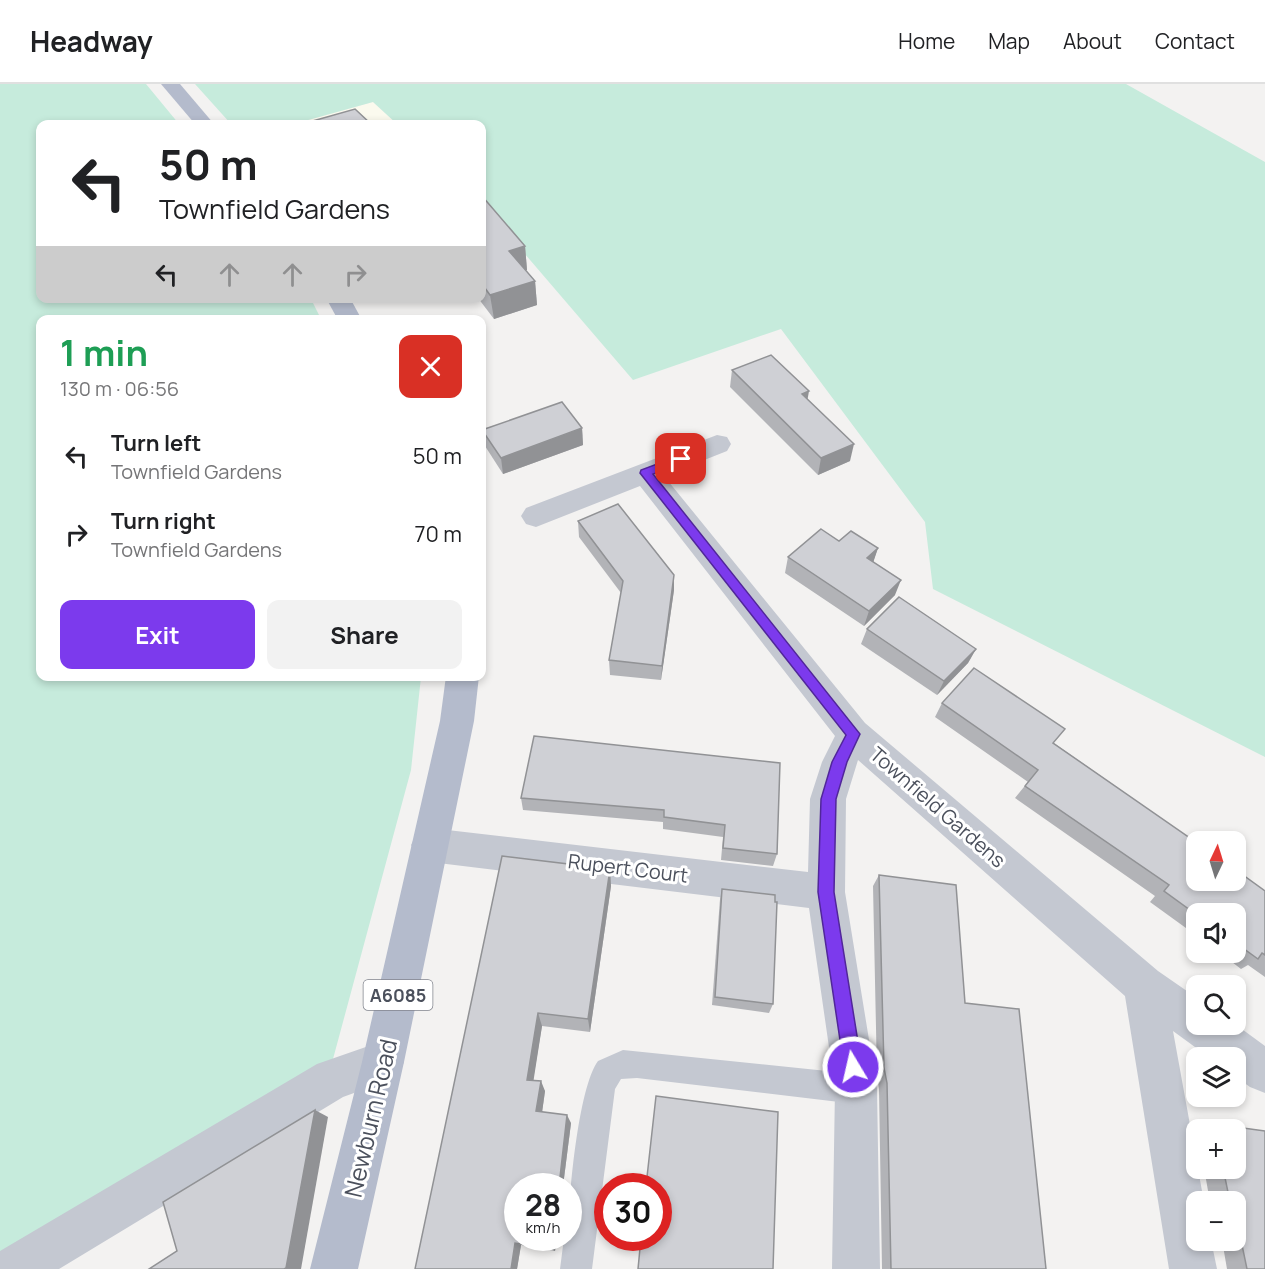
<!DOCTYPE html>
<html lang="en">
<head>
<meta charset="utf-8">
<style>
  body { margin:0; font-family:Manrope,sans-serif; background:#f2f2f2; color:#202124; height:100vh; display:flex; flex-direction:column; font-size:22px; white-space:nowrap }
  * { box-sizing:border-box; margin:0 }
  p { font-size:20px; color:#757577 }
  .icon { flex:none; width:33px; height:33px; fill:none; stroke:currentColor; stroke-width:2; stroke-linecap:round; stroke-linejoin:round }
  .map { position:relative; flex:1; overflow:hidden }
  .drawer { position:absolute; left:36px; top:231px; width:450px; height:366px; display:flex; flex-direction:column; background:#fff; border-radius:12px; box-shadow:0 3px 9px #0003 }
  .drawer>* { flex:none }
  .guide { position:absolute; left:36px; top:36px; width:450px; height:183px; border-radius:12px; box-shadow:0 3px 9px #0003; background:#fff; color:#202124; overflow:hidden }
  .needle { width:39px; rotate:4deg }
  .tools { position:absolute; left:1186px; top:747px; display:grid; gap:12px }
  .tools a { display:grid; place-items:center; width:60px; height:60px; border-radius:12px; background:#fff; box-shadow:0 3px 9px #0003; font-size:30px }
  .speed { position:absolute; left:504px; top:1089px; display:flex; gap:12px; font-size:30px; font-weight:700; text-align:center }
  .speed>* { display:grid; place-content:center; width:78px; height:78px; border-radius:50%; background:#fff; box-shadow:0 3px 9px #0003; line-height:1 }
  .speed small { font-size:15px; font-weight:400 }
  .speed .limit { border:9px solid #d22; background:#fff; color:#111 }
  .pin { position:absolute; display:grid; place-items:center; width:51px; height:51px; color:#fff; margin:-26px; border-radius:12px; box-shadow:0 3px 9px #0006 }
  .me { position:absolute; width:66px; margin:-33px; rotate:351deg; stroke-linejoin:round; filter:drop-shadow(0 0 4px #0008) }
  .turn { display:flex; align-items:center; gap:21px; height:126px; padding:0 24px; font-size:27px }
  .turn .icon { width:78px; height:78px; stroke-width:2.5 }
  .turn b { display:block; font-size:42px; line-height:51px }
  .lanes { display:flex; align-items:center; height:57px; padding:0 24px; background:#0003; justify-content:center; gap:30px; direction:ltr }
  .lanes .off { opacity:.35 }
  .round { display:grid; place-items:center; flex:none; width:63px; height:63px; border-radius:12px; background:#f2f2f2 }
  .summary { display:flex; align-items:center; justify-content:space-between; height:102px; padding:0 24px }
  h1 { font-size:36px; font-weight:700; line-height:45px; color:#1e9e55 }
  .cta { display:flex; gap:12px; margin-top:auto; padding:12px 24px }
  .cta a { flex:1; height:69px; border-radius:12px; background:#7c3aed; color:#fff; font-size:24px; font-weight:700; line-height:69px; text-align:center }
  .cta a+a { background:#f2f2f2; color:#202124 }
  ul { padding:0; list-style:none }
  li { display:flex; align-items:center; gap:18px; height:78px; padding:0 24px }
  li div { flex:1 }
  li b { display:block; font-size:22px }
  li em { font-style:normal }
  header { display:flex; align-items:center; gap:36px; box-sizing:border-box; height:84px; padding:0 30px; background:#fff; border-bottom:2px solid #e0e0e0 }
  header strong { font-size:28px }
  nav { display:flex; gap:33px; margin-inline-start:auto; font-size:21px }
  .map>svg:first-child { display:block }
  .commercial { fill:#fbfaee }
  .green { fill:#c6ebdc }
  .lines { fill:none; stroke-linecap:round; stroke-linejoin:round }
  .service { fill:#c4c8d1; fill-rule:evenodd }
  .minor { fill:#c4c8d1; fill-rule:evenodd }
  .primary { fill:#b4bbcc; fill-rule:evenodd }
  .wall { fill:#b2b3b7 }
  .shaded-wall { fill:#919295 }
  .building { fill:#cfd0d5; stroke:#919295; stroke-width:1.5 }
  .route { fill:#7c3aed; stroke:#51269a; stroke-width:1.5 }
  .labels { text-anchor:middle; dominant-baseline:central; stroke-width:6; stroke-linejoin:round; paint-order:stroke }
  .shield { fill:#fff; stroke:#81848d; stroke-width:1.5 }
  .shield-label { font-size:18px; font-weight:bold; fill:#4b505c }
  .street-label { font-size:20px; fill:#4b505c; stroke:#fff }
  .near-street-label { font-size:24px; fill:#4b505c; stroke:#fff }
</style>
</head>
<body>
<header>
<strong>Headway</strong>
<nav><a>Home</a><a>Map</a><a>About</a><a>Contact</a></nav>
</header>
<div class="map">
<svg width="1265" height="1185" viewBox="0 0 1265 1185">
  <rect width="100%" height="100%" fill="#f3f2f1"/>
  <!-- commercial -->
  <path class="commercial" d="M373 18 397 40H294Z"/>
  <!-- green -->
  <g class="green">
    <path d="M0 0H146L179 40H40V214L311 215 321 235 40 236V592L421 593 411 686 333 975 0 1171Z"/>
    <path d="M195 0H1126L1265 78V673L933 505 925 438 781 245 633 296 482 120V40H397L373 18 294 40H231Z"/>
  </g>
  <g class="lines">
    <!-- service -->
    <path class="service" d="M623 966 856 990 866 995 871 1005 866 1015 856 1020 637 994 621 995 615 1005 592 1185H560L564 1154H568C568 1117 578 1004 598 977Z"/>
    <!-- minor -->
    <g class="minor">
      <path d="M717 351 727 353 731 360 727 367 664 392 865 639 1158 887 1197 914V940H1235L1265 962V1009L1250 1003 1236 993V974H1210L1173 947 1204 1118H1197V1156H1211L1217 1185H1169L1125 912 858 676 846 715 845 808 877 1005 880 1185H832L835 1005 809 824 430 778 417 773 411 761 417 749 430 744 808 788 810 715 822 678 835 652 640 402 536 443 526 440 521 432 526 424Z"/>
      <path d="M383 957 398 963 404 978 398 993 343 1013 59 1185H0V1167L317 980Z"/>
    </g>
    <!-- primary -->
    <g class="primary">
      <path d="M161 0H180L214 40H195Z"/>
      <path d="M326 214H350L362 236H338Z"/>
      <path d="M446 592H479L474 637 404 978 358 1185H310L362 978 440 637Z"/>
    </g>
  </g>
  <!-- wall -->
  <g class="wall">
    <path d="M482 112 525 162 527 186H525L535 197 537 221 494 235 478 214H482Z"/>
    <path d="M732 286 808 316 850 377 818 391 730 303Z"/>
    <path d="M582 344 583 361 503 390 485 362 482 346Z"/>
    <path d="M578 437 674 506 661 596 610 591 609 576 621 509 579 453Z"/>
    <path d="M839 457 878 464 873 478 895 511 864 542 785 489 788 473Z"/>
    <path d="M867 545 976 565 968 579 937 611 861 560Z"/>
    <path d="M942 619 1054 659 1265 807V893L1248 881 1241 885 1219 868H1236V830H1197V852L1150 818 1155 812 1015 714 1028 698 935 633Z"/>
    <path d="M780 679 777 770 773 782 721 776 723 753 663 745V738L523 726 521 714Z"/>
    <path d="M502 772 610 785 611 802 590 948 542 942 533 996 545 1007 542 1028 571 1039 563 1102H518L557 1154 555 1167 521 1161 517 1185Z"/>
    <path d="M879 791 965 919 1046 1185H882L879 1005 877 991 873 802Z"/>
    <path d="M722 805 775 818 773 920 769 929 712 921 720 815Z"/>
    <path d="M1214 1040 1265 1047V1185H1227L1222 1156H1236V1118H1210L1204 1084H1236V1046H1197V1050L1196 1045Z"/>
  </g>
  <!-- shaded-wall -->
  <g class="shaded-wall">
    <path d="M525 162 527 186 512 190 509 167Z"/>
    <path d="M535 197 537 221 494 235 490 211Z"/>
    <path d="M809 307 806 324 802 310Z"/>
    <path d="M582 344 583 361 503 390 501 374Z"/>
    <path d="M854 360 850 377 818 391 821 374Z"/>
    <path d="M878 464 873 479 867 474Z"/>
    <path d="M674 491V506L661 596 662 582Z"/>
    <path d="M901 496 895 511 864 542 869 527Z"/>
    <path d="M976 565 968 579 937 611 944 597Z"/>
    <path d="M610 785 611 802 590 948 588 935Z"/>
    <path d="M538 929 542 942 532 1006 527 996Z"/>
    <path d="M541 997 545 1007 541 1036 536 1027Z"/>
    <path d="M315 1026 328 1033 301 1185H284Z"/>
    <path d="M567 1031 571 1039 563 1102H559Z"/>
    <path d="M553 1154H557L555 1167 551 1165Z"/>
    <path d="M515 1159 521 1161 517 1185H511Z"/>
  </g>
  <!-- building -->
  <g class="building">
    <path d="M355 25 371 40H302Z"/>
    <path d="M482 112 525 162 509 167 535 197 490 211 482 200Z"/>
    <path d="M771 271 809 307 802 310 854 360 821 374 732 286Z"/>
    <path d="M562 318 582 344 501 374 482 346Z"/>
    <path d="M618 420 674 491 662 582 609 576 623 497 578 437Z"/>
    <path d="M821 445 839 457 851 447 878 464 867 474 901 496 869 527 788 473Z"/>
    <path d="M899 513 976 565 944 597 867 545Z"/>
    <path d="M974 584 1065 645 1053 659 1197 759V796H1236V786L1265 807V871L1262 869 1258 875 1236 859V830H1197V831L1164 807 1169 801 1025 702 1038 686 942 619Z"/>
    <path d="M534 652 780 679 777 770 723 764 725 741 664 733V726L521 714Z"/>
    <path d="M502 772 610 785 588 935 538 929 527 996 541 997 536 1027 567 1031 559 1102H518V1154H553L551 1165 515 1159 511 1185H415Z"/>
    <path d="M879 791 956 801 965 919 1019 925 1046 1185H891L887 999 884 984Z"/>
    <path d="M722 805 775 811V818H777L773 920 715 913Z"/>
    <path d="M656 1012 778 1028 773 1185H638L641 1154H658V1102H646Z"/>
    <path d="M315 1026 286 1184 284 1185H149L177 1167 163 1118Z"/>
    <path d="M1214 1040 1265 1047V1185H1247L1237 1137H1236V1118H1230L1223 1084H1236V1046H1215Z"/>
  </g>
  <!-- route -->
  <path class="route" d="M681 371 687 375 685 378 653 390 860 650 847 678 836 715 834 808 862 983 859 989 853 992 847 989 844 983 818 808 821 715 832 678 846 651 640 389 641 386Z"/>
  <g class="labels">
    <!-- shield labels -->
    <rect class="shield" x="363.5" y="896" width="69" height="30" rx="4.5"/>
    <g class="shield-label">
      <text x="398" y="911">A6085</text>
    </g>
    <!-- street labels -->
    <g class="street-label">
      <text transform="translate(938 723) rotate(41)">Townfield Gardens</text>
      <text transform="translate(628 784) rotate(7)">Rupert Court</text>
    </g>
    <!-- near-street labels -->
    <g class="near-street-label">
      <text transform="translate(370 1034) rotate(-77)">Newburn Road</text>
    </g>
  </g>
</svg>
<div class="tools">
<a><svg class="needle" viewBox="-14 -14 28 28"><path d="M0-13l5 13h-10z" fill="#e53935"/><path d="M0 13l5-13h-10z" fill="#757577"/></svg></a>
<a><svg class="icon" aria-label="sound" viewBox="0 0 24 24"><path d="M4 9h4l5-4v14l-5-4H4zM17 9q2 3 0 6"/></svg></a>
<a><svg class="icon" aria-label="search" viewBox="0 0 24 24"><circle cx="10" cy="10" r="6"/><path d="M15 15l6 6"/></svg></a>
<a><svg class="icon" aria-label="layers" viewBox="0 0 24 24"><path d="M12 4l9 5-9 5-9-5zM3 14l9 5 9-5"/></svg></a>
<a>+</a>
<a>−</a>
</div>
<div class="speed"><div>28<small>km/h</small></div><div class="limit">30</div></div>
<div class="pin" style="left:681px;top:375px;background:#d93025"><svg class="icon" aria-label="arrive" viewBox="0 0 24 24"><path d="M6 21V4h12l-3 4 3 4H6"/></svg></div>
<svg class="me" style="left:853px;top:983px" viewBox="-20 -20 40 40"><circle r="17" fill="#7c3aed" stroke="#fff" stroke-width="3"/><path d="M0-11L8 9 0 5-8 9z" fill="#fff"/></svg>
<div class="guide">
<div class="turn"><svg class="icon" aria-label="left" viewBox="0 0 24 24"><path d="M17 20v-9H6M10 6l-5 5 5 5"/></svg><div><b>50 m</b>Townfield Gardens</div></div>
<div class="lanes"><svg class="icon" aria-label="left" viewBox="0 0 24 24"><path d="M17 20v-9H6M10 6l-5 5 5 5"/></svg><svg class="icon off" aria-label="ahead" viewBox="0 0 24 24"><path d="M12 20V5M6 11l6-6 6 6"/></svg><svg class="icon off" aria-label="ahead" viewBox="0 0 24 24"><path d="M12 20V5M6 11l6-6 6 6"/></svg><svg class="icon off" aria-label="right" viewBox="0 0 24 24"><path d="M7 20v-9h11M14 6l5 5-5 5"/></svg></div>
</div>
<section class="drawer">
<div class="summary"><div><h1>1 min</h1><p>130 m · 06:56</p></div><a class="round" style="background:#d93025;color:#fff"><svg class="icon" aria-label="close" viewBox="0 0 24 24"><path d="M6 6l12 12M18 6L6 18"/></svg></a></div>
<ul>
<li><svg class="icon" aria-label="left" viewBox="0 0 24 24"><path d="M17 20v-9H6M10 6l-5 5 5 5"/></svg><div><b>Turn left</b><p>Townfield Gardens</p></div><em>50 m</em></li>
<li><svg class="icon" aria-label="right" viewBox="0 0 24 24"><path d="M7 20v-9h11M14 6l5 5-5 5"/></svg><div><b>Turn right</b><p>Townfield Gardens</p></div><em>70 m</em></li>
</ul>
<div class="cta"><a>Exit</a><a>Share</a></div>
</section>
</div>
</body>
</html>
